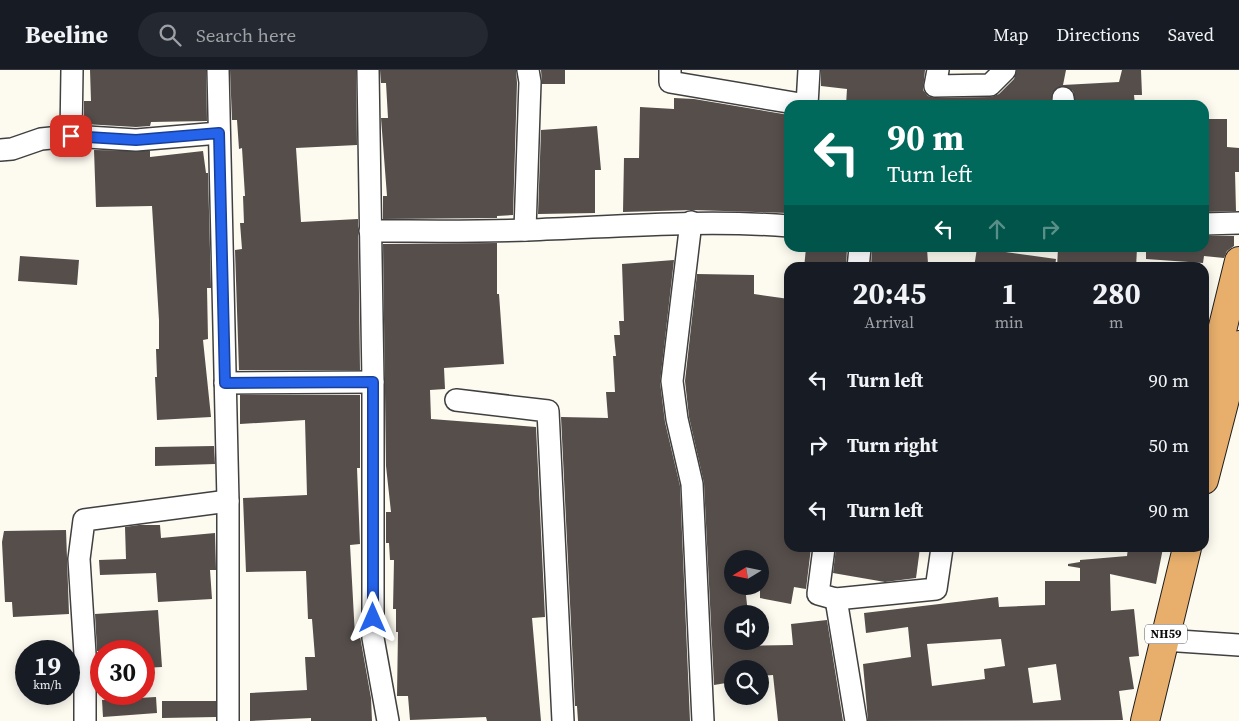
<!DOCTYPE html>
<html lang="en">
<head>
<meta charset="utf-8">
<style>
  body { margin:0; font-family:"Source Serif 4",serif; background:#242831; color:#f1f3f6; height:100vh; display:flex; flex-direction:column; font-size:19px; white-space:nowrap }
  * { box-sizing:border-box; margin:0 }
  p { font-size:16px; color:#9ea1a6 }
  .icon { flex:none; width:28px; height:28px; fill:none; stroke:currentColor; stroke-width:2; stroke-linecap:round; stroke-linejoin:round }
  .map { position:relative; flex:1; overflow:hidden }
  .drawer { position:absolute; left:784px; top:192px; width:425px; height:290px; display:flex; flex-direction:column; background:#171b24; border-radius:15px; box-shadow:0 2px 12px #0003 }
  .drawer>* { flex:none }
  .top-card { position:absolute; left:784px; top:30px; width:425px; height:152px; border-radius:15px; box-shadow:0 2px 12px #0003; background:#00695c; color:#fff; overflow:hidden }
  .needle { width:32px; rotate:260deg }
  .controls { position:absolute; left:724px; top:480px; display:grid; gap:10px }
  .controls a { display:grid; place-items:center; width:45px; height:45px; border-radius:50%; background:#171b24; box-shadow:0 2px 12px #0003; font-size:25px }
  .speed { position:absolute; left:15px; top:570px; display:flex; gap:10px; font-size:25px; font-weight:700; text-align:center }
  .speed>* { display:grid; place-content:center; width:65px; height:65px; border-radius:50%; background:#171b24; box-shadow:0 2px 12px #0003; line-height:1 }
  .speed small { font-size:12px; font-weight:400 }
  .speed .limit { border:8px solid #d22; background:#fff; color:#111 }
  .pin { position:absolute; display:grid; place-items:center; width:42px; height:42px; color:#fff; margin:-21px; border-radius:10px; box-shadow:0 2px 8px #0006 }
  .me { position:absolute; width:55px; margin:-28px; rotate:0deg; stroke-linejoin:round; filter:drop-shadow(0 0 4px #0008) }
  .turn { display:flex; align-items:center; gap:18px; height:105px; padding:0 20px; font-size:22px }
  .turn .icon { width:65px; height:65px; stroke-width:2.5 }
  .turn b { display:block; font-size:35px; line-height:42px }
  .lanes { display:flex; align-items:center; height:48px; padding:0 20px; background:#0003; justify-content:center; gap:25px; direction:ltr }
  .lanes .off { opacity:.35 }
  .eta { display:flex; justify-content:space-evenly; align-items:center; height:85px; text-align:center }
  .eta b { font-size:30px; font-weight:700; line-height:35px }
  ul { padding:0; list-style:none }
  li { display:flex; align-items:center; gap:15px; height:65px; padding:0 20px }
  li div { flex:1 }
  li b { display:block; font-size:19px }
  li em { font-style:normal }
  header { display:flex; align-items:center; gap:30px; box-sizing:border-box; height:70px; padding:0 25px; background:#171b24; border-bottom:1px solid #363941 }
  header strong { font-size:24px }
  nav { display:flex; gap:28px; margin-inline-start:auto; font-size:18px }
  .search { width:350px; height:45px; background:#242831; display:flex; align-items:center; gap:12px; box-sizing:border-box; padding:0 18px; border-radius:28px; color:#9ea1a6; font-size:19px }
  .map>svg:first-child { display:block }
  .building { fill:#554e4b; fill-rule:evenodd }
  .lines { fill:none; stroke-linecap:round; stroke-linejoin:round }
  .minor-casing { stroke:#404040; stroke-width:24 }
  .trunk-casing { stroke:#1e1e1e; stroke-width:30 }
  .minor { stroke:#fff; stroke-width:21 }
  .trunk { stroke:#e8af6c; stroke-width:28 }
  .route-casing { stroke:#184099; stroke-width:12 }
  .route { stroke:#2563eb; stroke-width:9 }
  .labels { text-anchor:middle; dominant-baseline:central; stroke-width:5; stroke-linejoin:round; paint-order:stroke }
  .shield { fill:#fff; stroke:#565656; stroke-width:1 }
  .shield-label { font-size:12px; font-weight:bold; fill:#0d0d0d }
</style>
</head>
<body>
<header>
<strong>Beeline</strong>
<div class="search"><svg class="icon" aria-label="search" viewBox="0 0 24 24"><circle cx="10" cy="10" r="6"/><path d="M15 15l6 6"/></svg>Search here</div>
<nav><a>Map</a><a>Directions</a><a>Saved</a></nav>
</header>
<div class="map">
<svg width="1239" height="651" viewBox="0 0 1239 651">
  <rect width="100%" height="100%" fill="#fdfaf0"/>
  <!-- building -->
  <g class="building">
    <path d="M90 0H206L207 51 151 52 150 56 136 57 84 54V31H91Z"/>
    <path d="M230 0H356L357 75 296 78 301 152 358 149 360 300H239L235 180 242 179 240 153H244L243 126H245L242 78 239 79 237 50H232Z"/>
    <path d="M380 0H516L517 13 513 145 497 146V148L383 149V126H387L381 48H388L386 13H381Z"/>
    <path d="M541 0H565V14H542Z"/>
    <path d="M821 0H925L923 20 928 26 935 28 991 27 999 24 1014 9 1017 0H1066L1063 15 1119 12 1122 0H1141L1142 25H1134L1135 35H1076L1073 21 1062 16 1052 23 1051 35H846L847 19 821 16Z"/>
    <path d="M674 28 694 29 789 45V143L692 140 623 142 624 88H639L640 37 674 39Z"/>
    <path d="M1204 49H1227V77L1239 78V102H1235L1236 141 1204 142Z"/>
    <path d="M597 56 601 100H595V143L538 144 541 60Z"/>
    <path d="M94 80 150 81V87L203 81 206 103H208L211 218H207L208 269 203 270 211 347 157 350 155 307H157L156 279H159V250L152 136 96 137Z"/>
    <path d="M1204 166H1234V176L1227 181 1224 188 1204 186 1203 193 1146 189V178H1204Z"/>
    <path d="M497 173V224H499L504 294 444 298 445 319 430 320 431 349 536 357 545 547 532 548 541 651H487L486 647 410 650 408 626H397L398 562H396V539H393L394 490H390L389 473H386V442H391L386 396 383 174Z"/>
    <path d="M806 178H847L846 198H804Z"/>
    <path d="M872 178H927L928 194 871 198Z"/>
    <path d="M977 178 1056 189 1055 198H974Z"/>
    <path d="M1058 178H1137L1136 198H1057Z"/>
    <path d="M20 186 79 190 77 215 18 211Z"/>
    <path d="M674 190 660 312 665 352 680 416 690 651H578L577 636H575L561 347 608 348 606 322H615L613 286H616L614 265H620L619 251H624L622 194Z"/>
    <path d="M697 204 754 205V224L789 229V478H811L806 519 794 517 791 534 760 528V489H732V516H745L748 544H732V571H742V576L793 575 791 554 827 550 843 651H778L773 605 760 606V599H732V612L714 615 704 413 689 347 685 311Z"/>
    <path d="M240 325H360V398H357L360 474 350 475 355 566H360L371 628 372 651H311V648L250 651V623L307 620 305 587H315L312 549H308L306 501 246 502 243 428 307 425 305 350 240 354Z"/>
    <path d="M214 376 215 394 155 396V377Z"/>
    <path d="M139 455H160L161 468 215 463 216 500H210L212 529 158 532 156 503 100 505 99 490 126 489 125 457Z"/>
    <path d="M66 460 69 544 13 547 12 532H5L2 472 4 461Z"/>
    <path d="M836 478H920L916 508 885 512 833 503Z"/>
    <path d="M1128 478H1163L1156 514 1110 504 1111 541 1134 539 1139 586 1129 587 1134 619 1119 621 1123 650 868 651 863 594 911 587 908 557 866 563 864 543 998 527 999 537 1045 535V511H1080V498L1068 496V494L1080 492V490L1127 486ZM1001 569 1005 596 984 599 985 609 932 616 927 574ZM1056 594 1061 630 1033 633 1028 598Z"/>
    <path d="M158 540 162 597 144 598V581H97L95 544Z"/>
    <path d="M156 627 157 643 103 647 102 630Z"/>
    <path d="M162 631H216V647L162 648Z"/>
  </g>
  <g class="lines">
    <defs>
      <g id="minor">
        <path d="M218 0 228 431V651"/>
        <path d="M368 0 373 312V568L388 651"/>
        <path d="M670 0V12L806 35"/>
        <path d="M938 0 935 16 990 15 1005 0"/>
        <path d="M1063 28 1064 35"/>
        <path d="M807 35 809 0"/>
        <path d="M71 66 72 0"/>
        <path d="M0 80 12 79 41 69 71 66 136 70 219 63"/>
        <path d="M691 152 672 311 677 349 692 414 703 651"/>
        <path d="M1204 154 1239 153"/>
        <path d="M525 160 530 12 528 0"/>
        <path d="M370 161C422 161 475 162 527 160 614 157 701 149 789 156"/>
        <path d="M858 198 860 178"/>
        <path d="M225 313 373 312"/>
        <path d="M456 330 548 341 563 651"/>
        <path d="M824 478 818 524 836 529 936 519 942 478"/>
        <path d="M836 529 856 651"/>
        <path d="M1164 570 1239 575"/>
        <path d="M85 651V584L79 489 84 450 228 431"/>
      </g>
      <g id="trunk">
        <path d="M1204 334 1239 191"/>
        <path d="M1204 410 1239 275"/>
        <path d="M1145 651 1187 478"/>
      </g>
    </defs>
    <!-- minor casing -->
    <use href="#minor" class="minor-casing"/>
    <!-- trunk casing -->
    <use href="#trunk" class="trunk-casing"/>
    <!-- minor -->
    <use href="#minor" class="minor"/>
    <!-- trunk -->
    <use href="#trunk" class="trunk"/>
  </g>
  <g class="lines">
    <defs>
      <path id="route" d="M71 66 136 70 219 63 225 313 373 312V548"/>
    </defs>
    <!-- route casing -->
    <use href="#route" class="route-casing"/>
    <!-- route -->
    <use href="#route" class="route"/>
  </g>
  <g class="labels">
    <!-- shield labels -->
    <rect class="shield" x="1145" y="554.5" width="42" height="19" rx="4"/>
    <g class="shield-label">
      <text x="1166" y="564">NH59</text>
    </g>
  </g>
</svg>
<div class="controls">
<a><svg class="needle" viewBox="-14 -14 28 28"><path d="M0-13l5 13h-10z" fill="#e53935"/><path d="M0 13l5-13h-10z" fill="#9ea1a6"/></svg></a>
<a><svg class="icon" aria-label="sound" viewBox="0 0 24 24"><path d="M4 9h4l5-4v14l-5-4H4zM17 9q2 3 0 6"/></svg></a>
<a><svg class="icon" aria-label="search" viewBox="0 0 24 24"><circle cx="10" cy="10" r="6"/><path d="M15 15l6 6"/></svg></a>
</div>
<div class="speed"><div>19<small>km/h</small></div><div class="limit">30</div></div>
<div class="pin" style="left:71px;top:66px;background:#d93025"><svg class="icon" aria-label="arrive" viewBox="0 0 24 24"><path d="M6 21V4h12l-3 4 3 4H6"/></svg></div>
<svg class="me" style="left:373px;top:548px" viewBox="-20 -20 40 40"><path d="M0-17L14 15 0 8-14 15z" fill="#2563eb" stroke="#fff" stroke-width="4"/></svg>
<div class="top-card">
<div class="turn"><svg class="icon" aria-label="left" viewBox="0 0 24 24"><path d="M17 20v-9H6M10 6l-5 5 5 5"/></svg><div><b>90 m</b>Turn left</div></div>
<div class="lanes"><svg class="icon" aria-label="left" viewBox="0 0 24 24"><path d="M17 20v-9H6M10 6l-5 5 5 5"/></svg><svg class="icon off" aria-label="ahead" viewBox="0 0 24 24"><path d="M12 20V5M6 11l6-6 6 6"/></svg><svg class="icon off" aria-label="right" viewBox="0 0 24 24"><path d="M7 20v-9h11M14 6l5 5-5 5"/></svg></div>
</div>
<section class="drawer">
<div class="eta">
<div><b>20:45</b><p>Arrival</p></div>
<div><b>1</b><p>min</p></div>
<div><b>280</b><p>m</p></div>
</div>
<ul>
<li><svg class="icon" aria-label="left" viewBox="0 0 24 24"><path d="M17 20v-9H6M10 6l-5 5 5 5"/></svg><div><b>Turn left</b></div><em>90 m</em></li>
<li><svg class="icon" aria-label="right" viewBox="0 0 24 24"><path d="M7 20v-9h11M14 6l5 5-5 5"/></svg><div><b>Turn right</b></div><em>50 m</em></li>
<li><svg class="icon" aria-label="left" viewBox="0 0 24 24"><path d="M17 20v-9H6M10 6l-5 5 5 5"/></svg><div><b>Turn left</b></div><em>90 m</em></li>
</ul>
</section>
</div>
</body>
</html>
